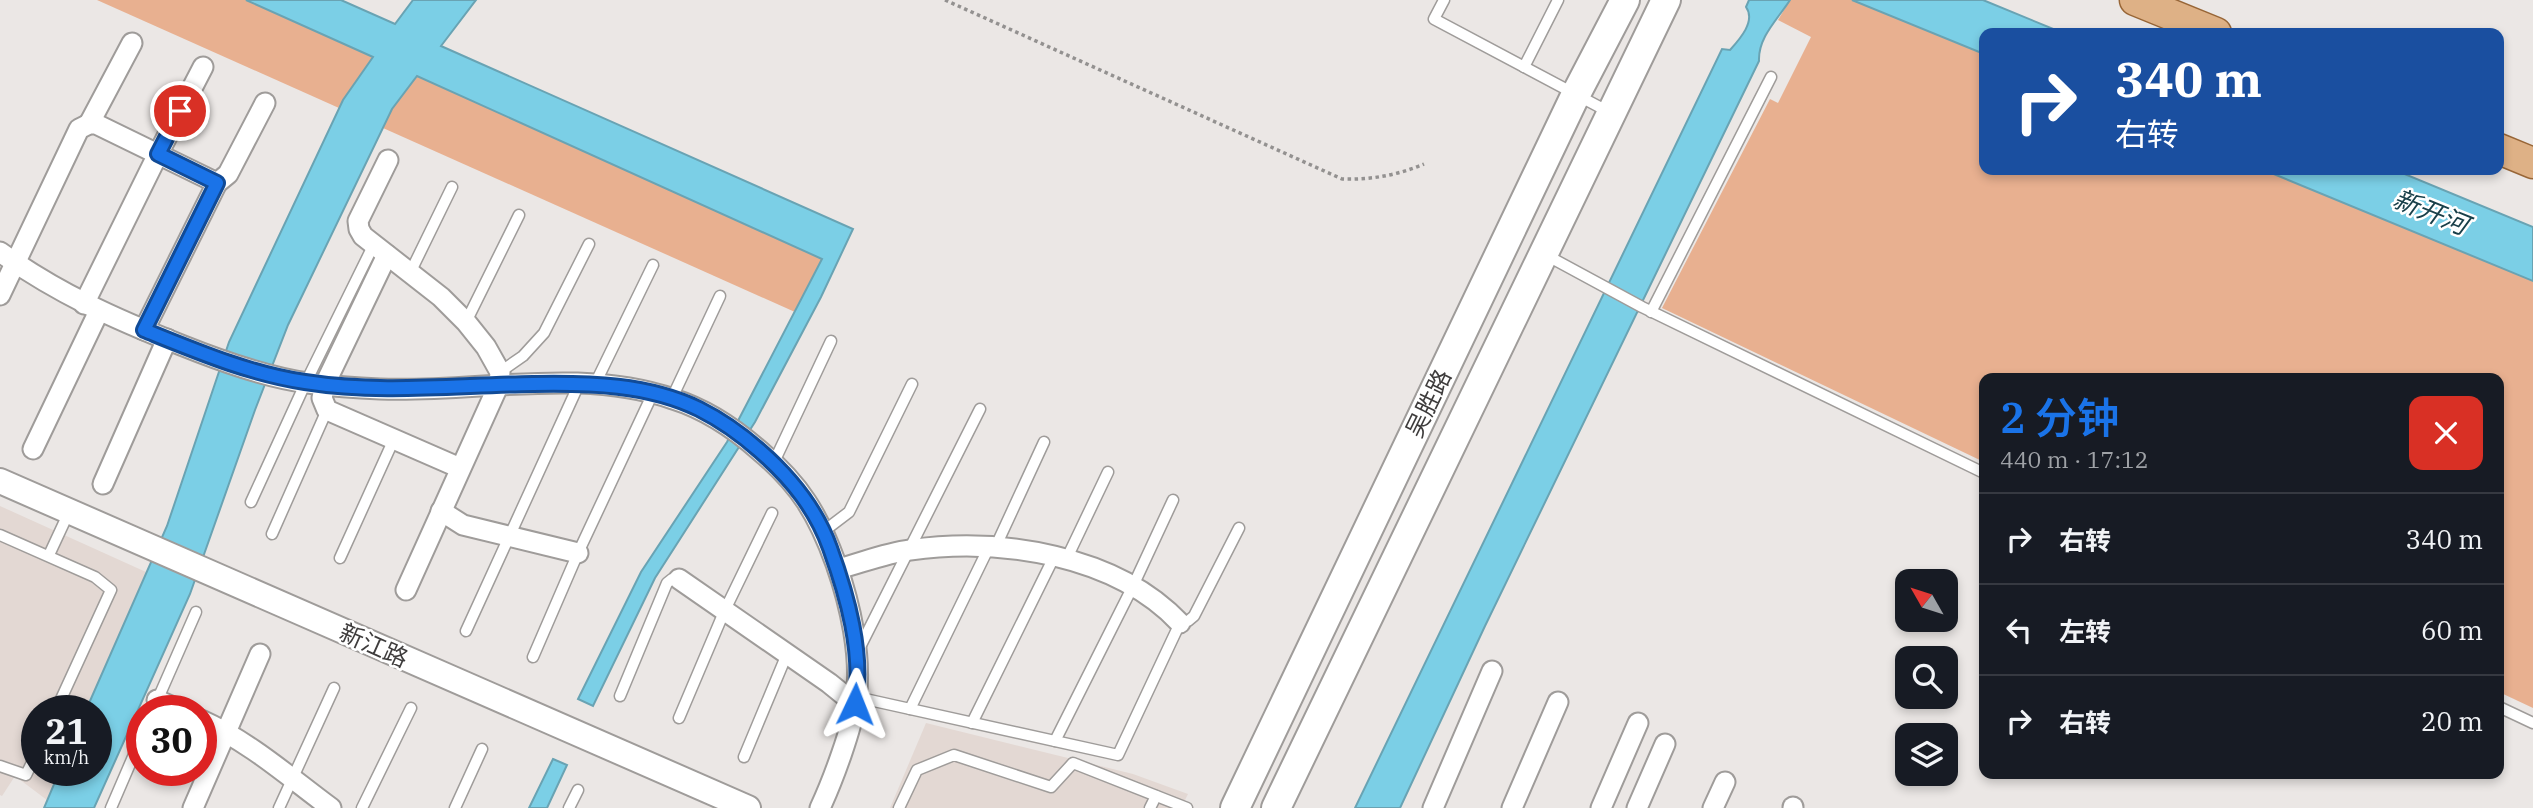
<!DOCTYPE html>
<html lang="zh">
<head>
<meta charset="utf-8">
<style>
  body { margin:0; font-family:"IBM Plex Serif","Noto Sans SC",serif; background:#20242c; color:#f1f3f6; height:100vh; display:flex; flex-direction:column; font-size:26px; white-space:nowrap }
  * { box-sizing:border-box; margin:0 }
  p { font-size:23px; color:#9ea1a6 }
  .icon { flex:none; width:38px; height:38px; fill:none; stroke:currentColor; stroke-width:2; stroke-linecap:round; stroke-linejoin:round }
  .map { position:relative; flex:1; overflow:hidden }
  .drawer { position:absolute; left:1979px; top:373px; width:525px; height:406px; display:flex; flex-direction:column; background:#171b24; border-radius:14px; box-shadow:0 4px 10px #0003 }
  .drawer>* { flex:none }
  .top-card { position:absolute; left:1979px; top:28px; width:525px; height:147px; border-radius:14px; box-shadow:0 4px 10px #0003; background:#1a4fa0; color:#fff; overflow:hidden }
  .needle { width:46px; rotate:309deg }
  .buttons { position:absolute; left:1895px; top:569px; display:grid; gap:14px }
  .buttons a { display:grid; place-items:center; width:63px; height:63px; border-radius:14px; background:#171b24; box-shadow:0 4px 10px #0003; font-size:35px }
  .speed { position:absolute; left:21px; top:695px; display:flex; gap:14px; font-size:35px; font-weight:700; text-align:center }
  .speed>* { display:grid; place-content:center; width:91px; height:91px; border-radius:50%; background:#171b24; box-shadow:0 4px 10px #0003; line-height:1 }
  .speed small { font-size:18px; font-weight:400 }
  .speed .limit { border:10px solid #d22; background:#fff; color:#111 }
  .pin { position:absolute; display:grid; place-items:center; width:60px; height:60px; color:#fff; margin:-30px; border:4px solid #fff; border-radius:50%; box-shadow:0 2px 7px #0007 }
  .me { position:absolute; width:77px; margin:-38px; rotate:2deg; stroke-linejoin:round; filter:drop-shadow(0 0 5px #0008) }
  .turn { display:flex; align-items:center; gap:24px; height:147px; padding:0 21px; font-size:32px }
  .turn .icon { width:91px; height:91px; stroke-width:2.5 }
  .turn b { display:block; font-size:49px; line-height:60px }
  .round { display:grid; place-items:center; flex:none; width:74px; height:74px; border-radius:14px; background:#20242c }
  .headline { display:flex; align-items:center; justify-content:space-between; height:119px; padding:0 21px }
  h1 { font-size:42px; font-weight:600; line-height:52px; color:#1a73e8 }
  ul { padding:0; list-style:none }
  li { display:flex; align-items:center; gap:21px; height:91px; padding:0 21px; border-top:2px solid #363941 }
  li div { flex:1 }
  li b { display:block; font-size:26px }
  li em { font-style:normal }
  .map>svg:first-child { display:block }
  .built { fill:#e3d8d3 }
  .green { fill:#e8b090 }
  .water { fill:#7bcfe6; stroke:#69a3b3; stroke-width:2 }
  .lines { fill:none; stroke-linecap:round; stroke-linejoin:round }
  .service-casing { stroke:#9f9c9a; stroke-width:13 }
  .minor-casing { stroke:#9f9c9a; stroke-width:23 }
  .tertiary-casing { stroke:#9f9c9a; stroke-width:28 }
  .secondary-casing { stroke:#9f9c9a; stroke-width:32 }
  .primary-casing { stroke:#986637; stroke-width:33 }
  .path { stroke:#939190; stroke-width:3.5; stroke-dasharray:3.5 3.5; stroke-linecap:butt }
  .service { stroke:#fff; stroke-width:10 }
  .minor { stroke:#fff; stroke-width:19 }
  .tertiary { stroke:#fff; stroke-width:24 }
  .secondary { stroke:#fff; stroke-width:28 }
  .primary { stroke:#deb186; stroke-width:30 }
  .route-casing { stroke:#114b97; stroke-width:18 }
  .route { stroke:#1a73e8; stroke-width:12 }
  .labels { text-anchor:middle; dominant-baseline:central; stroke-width:5; stroke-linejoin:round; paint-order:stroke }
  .street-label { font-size:24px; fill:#3e3c3c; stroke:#fff }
  .water-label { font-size:26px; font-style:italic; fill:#19404a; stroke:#fff }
</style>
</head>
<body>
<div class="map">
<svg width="2533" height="808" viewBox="0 0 2533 808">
  <rect width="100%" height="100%" fill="#ebe7e5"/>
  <!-- built -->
  <g class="built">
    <path d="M0 506 146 572 86 710H37V770H60L47 800 15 776 2 796 0 795Z"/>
    <path d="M926 723 1133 774 1188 794 1181 808H890Z"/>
  </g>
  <!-- green -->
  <g class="green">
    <path d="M97 0H246L374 56 339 108Z"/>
    <path d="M1790 0H1852L1984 54V170H2264L2533 281V708L2499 692V378H1984V462L1662 308 1770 99 1778 103 1811 37 1778 20Z"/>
    <path d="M417 76 822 259 795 312 383 128 392 109Z"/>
  </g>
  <!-- water -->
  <g class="water">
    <path d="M246 0H341L395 24 413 0H476L441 46 853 229 821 297 755 422 655 578 593 706 578 699 641 572 727 442 822 259 417 76 392 109 288 325 255 410 190 594 94 808H44L60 770H96V710H86L167 526 229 342 343 100 373 57Z"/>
    <path d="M1749 0H1790C1778 19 1758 37 1759 61L1485 626 1400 808H1355L1722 49 1730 50C1740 39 1756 21 1746 7Z"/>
    <path d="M1852 0H1983L2063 33H1984V54Z"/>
    <path d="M2264 170H2395L2533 227V281Z"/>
    <path d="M553 759 567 765 547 808H529Z"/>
  </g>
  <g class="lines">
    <defs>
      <g id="service">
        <path d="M1444 0 1434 19 1609 112"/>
        <path d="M1524 67 1558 0"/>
        <path d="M1546 255 1642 307 1984 473"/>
        <path d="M410 273 452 187"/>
        <path d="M1651 312 1771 77"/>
        <path d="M466 322 519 215"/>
        <path d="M500 372 523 356 544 333 589 244"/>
        <path d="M595 384 653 265"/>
        <path d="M672 398 720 296"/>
        <path d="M774 462 831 341"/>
        <path d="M251 502 306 382 374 244"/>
        <path d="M824 531 849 512 912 384"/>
        <path d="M272 534 327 410"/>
        <path d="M0 535 95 577 111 590 56 710"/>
        <path d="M995 548 1044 442"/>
        <path d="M49 555 69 512"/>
        <path d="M340 558 394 439"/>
        <path d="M1066 560 1108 472"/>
        <path d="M466 631 579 384"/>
        <path d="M859 649 980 409"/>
        <path d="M533 657 578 553 653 393"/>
        <path d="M620 696 667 583 672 579H679"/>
        <path d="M856 697 1118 755 1180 623 1188 621 1194 616 1239 528"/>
        <path d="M2499 707 2533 723"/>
        <path d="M910 709 989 547"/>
        <path d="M153 710 196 612"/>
        <path d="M679 718 724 612 772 513"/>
        <path d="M972 723 1054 557"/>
        <path d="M1055 741 1133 586 1173 500"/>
        <path d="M744 757 787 654"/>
        <path d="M0 766 26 775 37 752"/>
        <path d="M111 808 142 736"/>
        <path d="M279 808 334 688"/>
        <path d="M362 808 411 708"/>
        <path d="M455 808 482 749"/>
        <path d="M569 808 578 790"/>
        <path d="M899 808 917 770 954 755 1051 787 1073 763 1187 808"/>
        <path d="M1150 808 1156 796"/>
      </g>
      <g id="minor">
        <path d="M89 124 132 43"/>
        <path d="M388 160 358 221 359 229 363 236 441 297 466 322 486 347 500 372 499 384 406 590"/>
        <path d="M0 252C57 293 115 319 181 345 221 361 265 377 308 383 331 386 356 388 380 389 476 393 579 367 673 399 705 409 735 429 760 451 800 485 818 514 836 564 850 604 862 656 856 700 852 729 833 780 820 808"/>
        <path d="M387 255 325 384 322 398 327 410 460 468"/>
        <path d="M0 295 79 129 89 124H96L217 183 228 174 265 103"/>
        <path d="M84 304 158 154 203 67"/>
        <path d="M144 330 217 183"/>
        <path d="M33 449 99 311"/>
        <path d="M103 484 167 339"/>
        <path d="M441 511 463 525 578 553"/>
        <path d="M838 569C861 563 886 553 910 550 1000 537 1116 555 1180 623"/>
        <path d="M679 579 829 683 855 704"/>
        <path d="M157 700 180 710"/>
        <path d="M201 720C250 742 289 777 331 808"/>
        <path d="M193 808 260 654"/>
        <path d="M1433 808 1492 671"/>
        <path d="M1512 808 1558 702"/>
        <path d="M1601 808 1638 723"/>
        <path d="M1637 808 1665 744"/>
        <path d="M1713 808 1725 782"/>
        <path d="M1793 808V807"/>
      </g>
      <path id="tertiary" d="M0 481 748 808"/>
      <g id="secondary">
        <path d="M1235 808 1576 94 1625 0"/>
        <path d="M1276 808 1666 0"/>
      </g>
      <g id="primary">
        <path d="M2135 0 2216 33"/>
        <path d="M2499 149 2533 163"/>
      </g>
    </defs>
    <!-- service casing -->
    <use href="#service" class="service-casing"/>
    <!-- minor casing -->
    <use href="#minor" class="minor-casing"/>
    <!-- tertiary casing -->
    <use href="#tertiary" class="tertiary-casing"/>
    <!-- secondary casing -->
    <use href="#secondary" class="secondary-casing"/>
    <!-- primary casing -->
    <use href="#primary" class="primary-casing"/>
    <!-- path -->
    <path class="path" d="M945 0 1342 179C1371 180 1398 175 1424 164"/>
    <!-- service -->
    <use href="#service" class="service"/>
    <!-- minor -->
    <use href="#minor" class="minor"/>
    <!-- tertiary -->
    <use href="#tertiary" class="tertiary"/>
    <!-- secondary -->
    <use href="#secondary" class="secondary"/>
    <!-- primary -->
    <use href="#primary" class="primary"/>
  </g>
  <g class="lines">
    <defs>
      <path id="route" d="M180 111 158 154 217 183 144 330C196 351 250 374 305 382 381 394 457 385 533 384 589 383 648 384 699 409 721 420 742 435 760 451 792 479 816 509 830 548 847 595 864 654 855 704"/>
    </defs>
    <!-- route casing -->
    <use href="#route" class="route-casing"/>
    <!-- route -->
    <use href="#route" class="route"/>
  </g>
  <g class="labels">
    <!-- street labels -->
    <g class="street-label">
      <text transform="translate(1428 403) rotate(-64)">吴胜路</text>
      <text transform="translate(374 645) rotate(24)">新江路</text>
    </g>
    <!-- water labels -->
    <g class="water-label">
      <text transform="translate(2431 211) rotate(22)">新开河</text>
    </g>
  </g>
</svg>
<div class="buttons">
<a><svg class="needle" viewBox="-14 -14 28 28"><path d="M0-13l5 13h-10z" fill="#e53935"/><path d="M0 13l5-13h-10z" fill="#9ea1a6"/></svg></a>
<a><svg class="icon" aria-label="search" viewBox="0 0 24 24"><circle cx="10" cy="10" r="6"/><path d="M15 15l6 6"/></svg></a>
<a><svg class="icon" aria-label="layers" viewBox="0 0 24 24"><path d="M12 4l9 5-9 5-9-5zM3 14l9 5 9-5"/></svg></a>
</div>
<div class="speed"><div>21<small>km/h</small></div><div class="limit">30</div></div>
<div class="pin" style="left:180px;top:111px;background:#d93025"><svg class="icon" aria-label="arrive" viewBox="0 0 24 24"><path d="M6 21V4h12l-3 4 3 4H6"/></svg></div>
<svg class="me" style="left:855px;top:704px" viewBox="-20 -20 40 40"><path d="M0-17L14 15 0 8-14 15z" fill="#1a73e8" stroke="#fff" stroke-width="4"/></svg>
<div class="top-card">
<div class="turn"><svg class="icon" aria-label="right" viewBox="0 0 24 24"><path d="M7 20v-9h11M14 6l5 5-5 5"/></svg><div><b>340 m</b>右转</div></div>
</div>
<section class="drawer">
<div class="headline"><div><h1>2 分钟</h1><p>440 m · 17:12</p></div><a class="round" style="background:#d93025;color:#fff"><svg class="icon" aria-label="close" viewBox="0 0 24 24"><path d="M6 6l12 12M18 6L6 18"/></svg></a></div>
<ul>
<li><svg class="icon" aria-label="right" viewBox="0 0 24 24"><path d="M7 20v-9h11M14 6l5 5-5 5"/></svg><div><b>右转</b></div><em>340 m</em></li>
<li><svg class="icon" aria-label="left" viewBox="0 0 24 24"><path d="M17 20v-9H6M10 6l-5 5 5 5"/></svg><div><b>左转</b></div><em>60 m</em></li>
<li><svg class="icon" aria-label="right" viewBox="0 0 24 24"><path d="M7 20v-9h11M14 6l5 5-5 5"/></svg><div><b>右转</b></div><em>20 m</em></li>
</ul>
</section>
</div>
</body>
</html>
